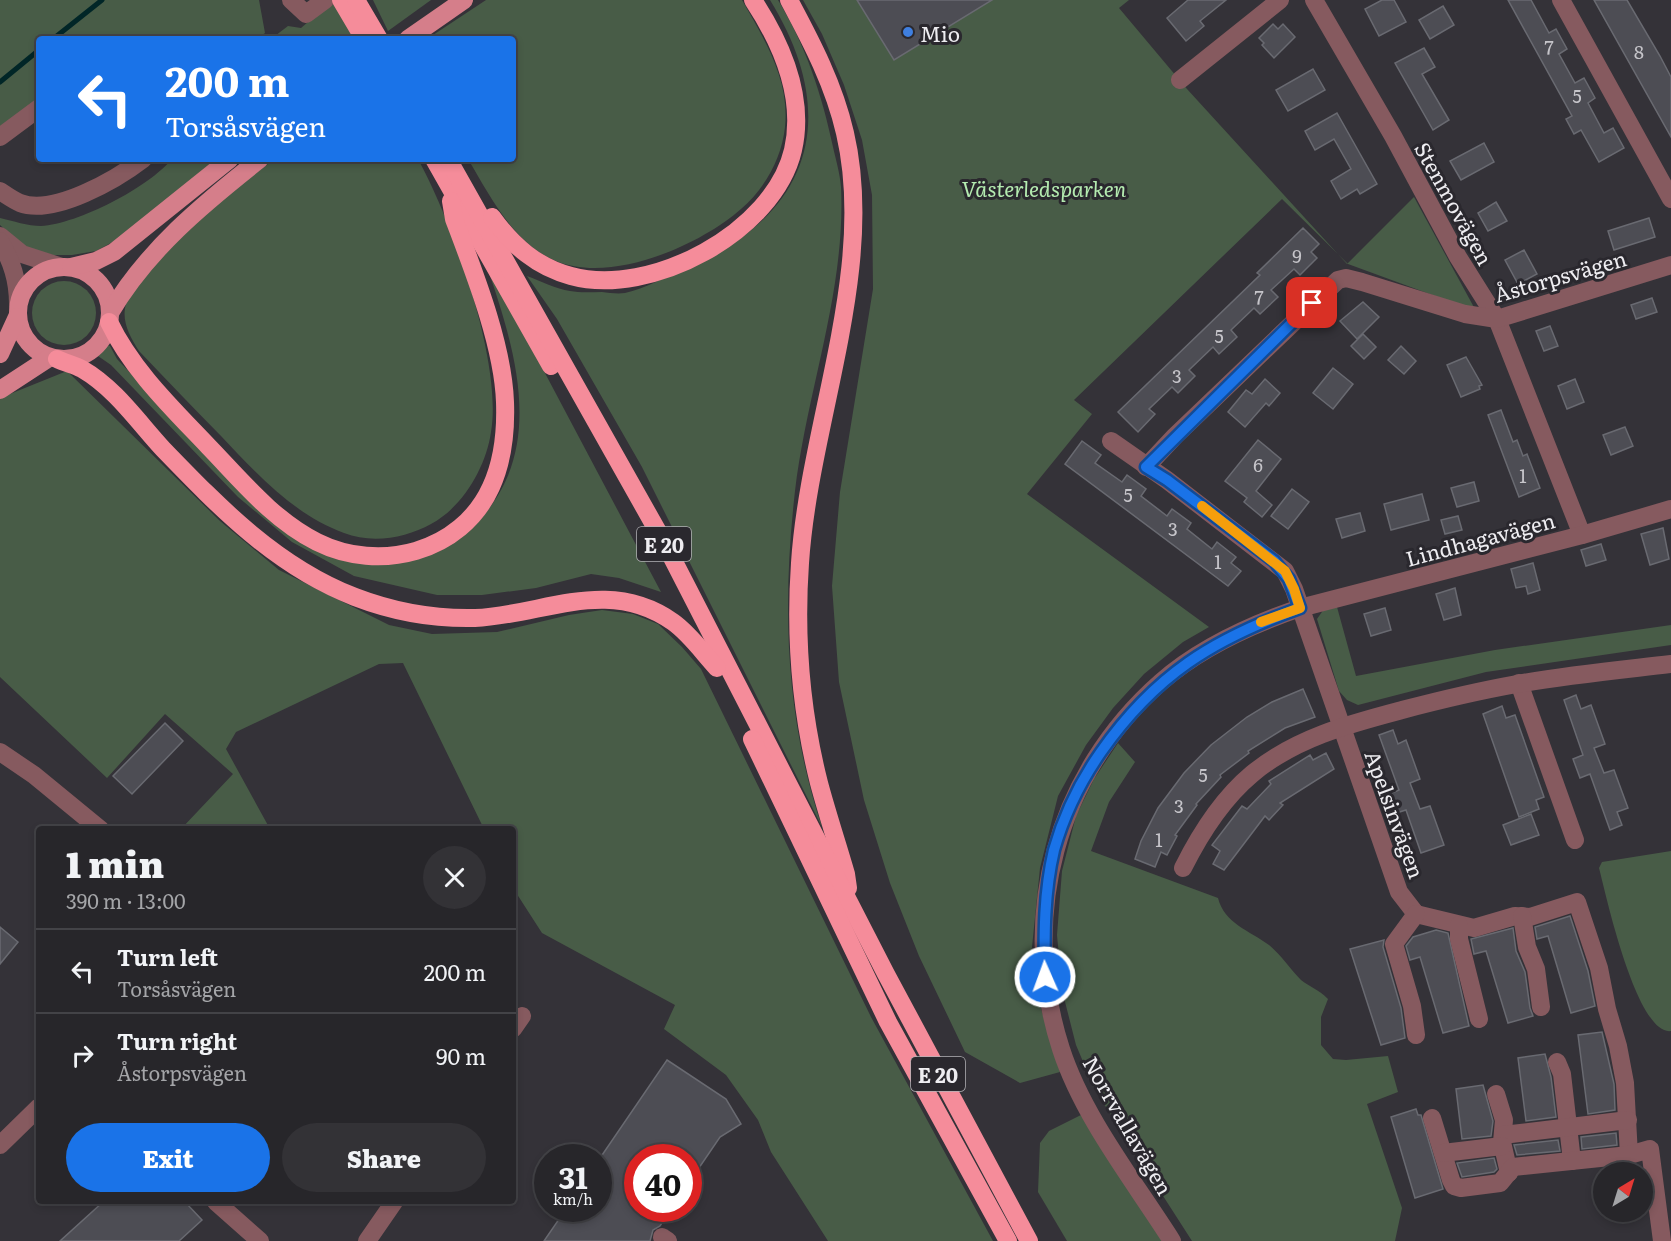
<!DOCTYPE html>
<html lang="en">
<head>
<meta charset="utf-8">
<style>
  body { margin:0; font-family:Literata,serif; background:#333236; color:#f1f3f6; height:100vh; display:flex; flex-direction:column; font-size:22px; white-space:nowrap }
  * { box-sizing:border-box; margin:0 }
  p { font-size:20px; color:#a4a5a8 }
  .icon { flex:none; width:33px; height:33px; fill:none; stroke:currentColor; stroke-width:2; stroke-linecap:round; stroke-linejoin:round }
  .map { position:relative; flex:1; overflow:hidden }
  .drawer { position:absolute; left:36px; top:826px; width:480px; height:378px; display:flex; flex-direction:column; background:#27262a; border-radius:6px; box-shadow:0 3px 9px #0003,0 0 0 2px #434347 }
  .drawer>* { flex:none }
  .top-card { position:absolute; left:36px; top:36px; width:480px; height:126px; border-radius:6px; box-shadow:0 3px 9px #0003,0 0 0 2px #434347; background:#1a73e8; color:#fff; overflow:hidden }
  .needle { width:39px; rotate:38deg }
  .controls { position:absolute; left:1593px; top:1162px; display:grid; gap:12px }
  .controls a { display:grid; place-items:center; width:60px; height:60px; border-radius:50%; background:#27262a; box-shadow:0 3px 9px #0003,0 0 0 2px #434347; font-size:30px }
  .speed { position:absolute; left:534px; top:1144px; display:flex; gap:12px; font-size:30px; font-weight:700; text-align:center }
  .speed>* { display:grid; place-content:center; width:78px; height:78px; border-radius:50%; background:#27262a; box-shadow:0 3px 9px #0003,0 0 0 2px #434347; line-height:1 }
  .speed small { font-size:15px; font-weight:400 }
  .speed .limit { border:9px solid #d22; background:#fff; color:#111 }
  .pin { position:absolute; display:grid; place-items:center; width:51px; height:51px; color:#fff; margin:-26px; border-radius:12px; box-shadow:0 3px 9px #0006 }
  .me { position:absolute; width:66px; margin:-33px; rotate:358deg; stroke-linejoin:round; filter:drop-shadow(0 0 4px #0008) }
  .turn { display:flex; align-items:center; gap:21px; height:126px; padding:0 30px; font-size:27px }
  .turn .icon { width:78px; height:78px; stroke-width:2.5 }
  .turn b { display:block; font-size:42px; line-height:51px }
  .round { display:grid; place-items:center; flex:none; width:63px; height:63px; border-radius:32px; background:#333236 }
  .summary { display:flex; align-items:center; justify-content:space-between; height:102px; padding:0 30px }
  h1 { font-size:36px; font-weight:800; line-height:45px }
  .primary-button { display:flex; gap:12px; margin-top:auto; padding:12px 30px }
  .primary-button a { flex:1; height:69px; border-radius:36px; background:#1a73e8; color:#fff; font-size:24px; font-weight:800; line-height:69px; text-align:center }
  .primary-button a+a { background:#333236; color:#f1f3f6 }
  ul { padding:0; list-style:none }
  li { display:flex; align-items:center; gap:18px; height:84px; padding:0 30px; border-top:2px solid #434347 }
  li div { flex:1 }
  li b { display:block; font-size:22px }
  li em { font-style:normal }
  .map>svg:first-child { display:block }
  .green { fill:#485c47 }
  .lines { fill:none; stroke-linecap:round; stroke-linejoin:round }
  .stream { stroke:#012627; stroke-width:5 }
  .building { fill:#4d4d54; stroke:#696a71; stroke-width:1.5 }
  .minor { stroke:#865a5f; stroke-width:18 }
  .major { stroke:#d57e8a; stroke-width:18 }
  .highway { stroke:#f58c9a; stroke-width:18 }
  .route-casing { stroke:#114b97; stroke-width:15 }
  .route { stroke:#1a73e8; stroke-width:10 }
  .slow { stroke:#f59e0b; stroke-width:10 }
  .shop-dot { fill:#3f7fe0; stroke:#2a282e; stroke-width:2 }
  .labels { text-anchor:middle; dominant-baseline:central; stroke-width:6; stroke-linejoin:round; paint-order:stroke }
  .number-label { font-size:18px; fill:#c6c5ca }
  .shield { fill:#2a282e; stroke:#b3b2b6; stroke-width:1.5 }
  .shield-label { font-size:20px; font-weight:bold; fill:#eeedf1 }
  .poi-label { font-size:21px; fill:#eeedf1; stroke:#2a282e; text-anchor:start }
  .park-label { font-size:21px; font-style:italic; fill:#b4ebb0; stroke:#2a282e }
  .street-label { font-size:21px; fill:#eeedf1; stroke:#2a282e }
</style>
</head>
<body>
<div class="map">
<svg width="1671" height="1241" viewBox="0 0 1671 1241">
  <rect width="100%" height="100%" fill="#343238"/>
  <!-- green -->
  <g class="green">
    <path d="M0 0H259L265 33 257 39H39V98L0 130Z"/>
    <path d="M373 0H431L388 31Z"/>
    <path d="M486 0H742C764 39 790 79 785 127 782 157 765 189 741 209 699 246 611 284 556 261 513 243 490 196 468 159H513V39H427Z"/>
    <path d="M770 0H778C806 46 822 95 833 147 836 160 840 174 841 187 846 290 807 390 795 491 782 606 785 717 822 827L642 467 557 319 527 276C541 281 556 289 570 291 580 293 592 292 602 292 609 293 618 294 625 293 645 289 666 276 684 269 812 216 842 117 770 0Z"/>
    <path d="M803 0H857L894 60 984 5 981 0H1129L1119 8 1187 89 1347 264 1414 197 1476 311 1348 264 1282 199 1074 400 1092 414 1027 494 1209 627 1183 642 1144 674 1113 708 1086 745 1058 796 1040 868 1032 947 1040 1005 1060 1072 1020 1083 965 1052 919 956 890 883 864 800 839 682 832 586 840 492 873 289 872 195 862 140 844 85 822 34Z"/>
    <path d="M334 4 355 39H271L288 26 301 28 322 10Z"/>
    <path d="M172 159H216L120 238 96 251 72 255H53L24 247 0 225V218C13 221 28 226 41 226 78 224 149 187 172 159Z"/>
    <path d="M274 159H418C452 221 503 362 491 432 486 467 463 507 431 524 406 538 372 544 344 533 293 514 258 475 221 436 193 408 166 379 139 351 130 337 121 321 126 304 140 257 235 191 274 159Z"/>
    <path d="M484 258 661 592 619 578 591 574 536 588 482 595H437L354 576 292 542 238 497 111 365 98 356 107 345 110 346 117 359 242 491 341 558 466 533C552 458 516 351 484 258Z"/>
    <circle cx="64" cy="313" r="32"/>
    <path d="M67 371 220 521 279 570 389 625 432 634 497 632 569 615 602 610 633 614 658 624 682 647 701 669 871 1017 993 1241H828L771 1152 758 1120 726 1075 664 1029 675 1005 542 933 513 888V830L484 829 403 663 379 664 236 732 226 749 270 829H181L233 774 165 714 107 778 0 677V398Z"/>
    <path d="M1337 607 1356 676 1495 650 1671 625V645L1486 672 1358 705 1347 700 1339 691 1317 619 1324 609Z"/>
    <path d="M1118 743 1135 762 1109 802 1091 851 1218 898C1224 923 1250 931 1269 945 1281 955 1290 969 1301 980 1310 987 1318 989 1328 999L1321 1017V1045L1333 1059 1346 1060 1388 1056 1398 1092 1367 1104 1402 1208 1395 1241H1192L1095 1090 1076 1045 1062 990 1057 935 1062 871 1076 816 1094 779Z"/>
    <path d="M1671 851V1031C1637 1036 1606 895 1599 868L1602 862Z"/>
    <path d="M1081 1115 1162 1241H1067L1038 1192 1040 1143 1049 1131Z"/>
  </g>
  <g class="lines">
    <!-- stream -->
    <g class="stream">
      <path d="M53 39 102 0"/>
      <path d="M0 82 39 50"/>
    </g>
  </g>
  <!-- building -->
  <g class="building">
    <path d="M857 0H992L894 60Z"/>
    <path d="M1188 0H1226L1200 21 1204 26 1186 41 1167 18Z"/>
    <path d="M1382 0H1394L1406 22 1379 36 1365 9Z"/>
    <path d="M1508 0H1531L1549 33 1556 29 1567 49 1559 54 1575 83 1584 78 1595 98 1588 103 1604 133 1613 128 1624 148 1599 162 1581 130 1574 134 1566 119 1572 116Z"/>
    <path d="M1594 0H1627L1660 56 1671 77V137Z"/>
    <path d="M1443 6 1454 25 1430 39 1419 20Z"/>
    <path d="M1273 24 1278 29 1283 24 1295 37 1274 58 1262 45 1264 43 1259 38Z"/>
    <path d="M1424 48 1435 67 1422 74 1449 120 1433 130 1395 63Z"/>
    <path d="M1313 69 1325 90 1288 111 1276 90Z"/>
    <path d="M1337 113 1377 184 1360 194 1357 189 1341 199 1331 181 1351 169 1334 139 1315 150 1305 131Z"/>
    <path d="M1484 143 1494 162 1461 180 1450 161Z"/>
    <path d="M1496 202 1507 221 1488 231 1478 213Z"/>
    <path d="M1649 218 1655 237 1614 250 1608 231Z"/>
    <path d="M1303 228 1319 244 1311 252 1317 258 1300 275 1294 269 1271 290 1278 297 1260 314 1254 308 1231 330 1237 337 1219 354 1213 347 1189 370 1195 376 1178 393 1172 387 1149 409 1155 414 1138 432 1118 412 1260 275 1257 273Z"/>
    <path d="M1524 250 1537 274 1518 284 1505 260Z"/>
    <path d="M1652 298 1657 312 1636 319 1631 305Z"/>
    <path d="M1363 302 1379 317 1357 339 1340 321Z"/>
    <path d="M1550 326 1558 346 1544 351 1536 331Z"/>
    <path d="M1363 334 1376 347 1364 359 1351 346Z"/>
    <path d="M1401 346 1416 361 1404 374 1388 360Z"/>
    <path d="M1466 357 1482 385 1479 386 1480 389 1461 397 1447 365Z"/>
    <path d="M1333 368 1353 384 1333 409 1313 393Z"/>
    <path d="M1265 379 1280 393 1269 406 1266 403 1245 427 1228 412 1246 390 1252 394Z"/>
    <path d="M1575 379 1584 402 1567 409 1558 386Z"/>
    <path d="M1501 410 1513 442 1517 440 1523 456 1527 454 1540 488 1519 497 1488 415Z"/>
    <path d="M1625 427 1633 446 1611 455 1603 435Z"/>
    <path d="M1258 440 1281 459 1256 491 1272 505 1262 517 1244 502 1247 498 1225 481Z"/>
    <path d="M1082 441 1101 455 1095 463 1122 482 1127 475 1146 489 1141 496 1167 516 1172 509 1191 523 1187 529 1212 549 1217 542 1236 557 1231 563 1241 571 1228 586 1065 464Z"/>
    <path d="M1474 482 1479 501 1457 507 1451 488Z"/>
    <path d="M1292 489 1309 502 1288 529 1271 516Z"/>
    <path d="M1422 494 1429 520 1391 530 1384 504Z"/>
    <path d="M1360 513 1365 531 1342 538 1336 519Z"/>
    <path d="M1458 516 1462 530 1445 534 1441 520Z"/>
    <path d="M1663 528 1669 559 1650 565 1641 534Z"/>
    <path d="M1601 544 1606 560 1586 566 1581 550Z"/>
    <path d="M1533 563 1540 590 1528 594 1526 586 1516 588 1511 569Z"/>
    <path d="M1455 588 1461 615 1444 620 1436 594Z"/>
    <path d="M1385 608 1391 630 1371 636 1364 614Z"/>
    <path d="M1303 689 1315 717 1285 728 1248 751 1249 753 1220 775 1221 777 1196 804 1197 805 1175 835 1177 836 1167 855 1161 852 1155 867 1135 859 1141 841 1158 808 1184 773 1211 745 1247 717 1272 702Z"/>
    <path d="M1576 695 1581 709 1591 705 1605 744 1594 748 1604 773 1614 770 1628 808 1617 812 1622 825 1610 830 1590 774 1580 778 1573 759 1583 755 1564 700Z"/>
    <path d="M1502 706 1506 718 1515 715 1544 797 1536 800 1539 809 1519 817 1483 714Z"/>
    <path d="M165 723 183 741 132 794 113 776Z"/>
    <path d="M1393 730 1398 744 1406 740 1420 779 1410 783 1420 809 1430 806 1444 845 1421 853 1406 810 1396 813 1389 794 1399 790 1379 735Z"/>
    <path d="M1326 753 1334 769 1280 803 1283 805 1269 820 1265 816 1224 870 1213 864 1220 851 1212 845 1242 806 1247 809 1271 784 1269 781 1310 755 1313 760Z"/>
    <path d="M1531 814 1539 835 1511 845 1503 825Z"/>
    <path d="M1570 916 1588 971 1595 1006 1571 1013 1548 936 1537 939 1535 927Z"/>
    <path d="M0 927 18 942 0 964Z"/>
    <path d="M1513 928 1516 951 1525 972 1530 1008 1533 1016 1508 1023 1486 951 1474 954 1471 939Z"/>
    <path d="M1436 930 1448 933 1469 1026 1443 1033 1420 957 1410 960 1406 946 1413 937Z"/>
    <path d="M1384 940 1383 947 1401 1008 1405 1038 1381 1045 1350 949Z"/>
    <path d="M1602 1032 1614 1084 1615 1110 1588 1114 1578 1035Z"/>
    <path d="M1545 1054 1551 1077 1556 1117 1526 1121 1518 1058Z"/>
    <path d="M667 1060 726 1099 741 1124 720 1137 688 1184V1158H638V1209H671L660 1226 653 1230 650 1241H544L566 1209H598V1161Z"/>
    <path d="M1483 1085 1493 1121 1491 1136 1462 1139 1456 1089Z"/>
    <path d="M1416 1109 1418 1115H1421L1443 1189 1415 1198 1391 1117Z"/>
    <path d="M1616 1133 1617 1145 1582 1149 1581 1137Z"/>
    <path d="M1558 1140 1560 1151 1517 1155 1514 1145Z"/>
    <path d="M1494 1158 1497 1169 1494 1172 1462 1177 1457 1163Z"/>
    <path d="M103 1202H185L202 1220 179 1241H60Z"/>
  </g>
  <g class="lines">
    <!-- minor -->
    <g class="minor">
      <path d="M291 0 306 14 325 0"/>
      <path d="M1314 0 1393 136 1458 257 1497 319 1582 535"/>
      <path d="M1561 0 1671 199"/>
      <path d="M1180 80 1280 0"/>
      <path d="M0 137 39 108"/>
      <path d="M0 191C6 195 13 200 20 203 54 216 117 179 143 159"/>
      <path d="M0 236 22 254 62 267"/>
      <path d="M0 241C12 262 18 280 18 304"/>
      <path d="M1111 441 1167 480 1285 571 1294 589 1399 892 1416 914"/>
      <path d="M1146 467 1175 436 1338 280 1346 278 1362 282 1465 314 1497 319 1671 265"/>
      <path d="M1519 683 1575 840"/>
      <path d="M0 752 34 775 101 830"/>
      <path d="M1183 868C1200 834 1222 799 1252 774 1295 738 1349 724 1402 710 1440 700 1478 691 1517 684 1568 675 1620 670 1671 664"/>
      <path d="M1416 914 1474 928 1515 916 1530 917 1577 902 1599 968 1607 1009 1618 1046 1625 1083 1629 1155"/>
      <path d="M1522 916 1527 947 1536 969 1541 1007"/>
      <path d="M1459 925V939L1479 1019"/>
      <path d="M513 1029 522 1016"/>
      <path d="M1416 1035 1412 1006 1394 944 1416 914"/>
      <path d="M1557 1062 1562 1074 1572 1161"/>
      <path d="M1496 1094 1504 1120 1502 1142 1509 1173"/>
      <path d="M1432 1118 1451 1180 1454 1186 1461 1188 1500 1183 1513 1167 1629 1155 1650 1149 1662 1241"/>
      <path d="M1503 1135 1628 1120"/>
      <path d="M0 1145 39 1107"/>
      <path d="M1443 1153 1502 1146"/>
      <path d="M216 1202 260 1241"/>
      <path d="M662 1237 668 1241"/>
      <path d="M367 1241 394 1202"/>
      <path d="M1172 1241C1134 1181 1083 1117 1061 1049 1018 917 1056 774 1161 682 1201 647 1250 625 1300 608L1582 535 1671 509"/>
    </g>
    <!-- major -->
    <g class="major">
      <path d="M408 39 464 0"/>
      <circle cx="64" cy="313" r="46"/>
      <path d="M71 267 96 261 114 252 230 159"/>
      <path d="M110 313C147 250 203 204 260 159"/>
      <path d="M0 354 17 317"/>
      <path d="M0 390 49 358"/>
    </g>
    <!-- highway -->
    <g class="highway">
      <path d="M341 0 364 39"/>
      <path d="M356 0 379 39"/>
      <path d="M789 0C812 43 834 85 845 133 877 270 809 424 800 563 795 635 801 712 819 783 827 813 837 843 846 874L848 888"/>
      <path d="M434 159 551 366"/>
      <path d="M448 159 666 546 886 974 1029 1241"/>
      <path d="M492 217C513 246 537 267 571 276 650 298 774 232 793 150 805 97 782 44 753 0"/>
      <path d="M109 322C132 370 172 408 208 446 241 480 273 520 317 542 379 573 461 553 491 487 503 461 506 430 505 402 503 345 474 272 454 219L451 201"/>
      <path d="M57 359C65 363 75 365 82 369 115 388 138 422 163 449 220 508 277 567 355 597 394 612 433 619 475 618 544 615 608 576 673 622 690 634 703 653 717 668"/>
      <path d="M752 739 888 1022 1008 1241"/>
    </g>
  </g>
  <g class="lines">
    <defs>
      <path id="route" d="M1045 977C1044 935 1044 892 1054 850 1064 815 1080 782 1101 752 1155 675 1213 639 1300 608L1289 579 1274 561 1167 480 1146 467 1312 303"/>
    </defs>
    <!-- route casing -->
    <use href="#route" class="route-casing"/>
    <!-- route -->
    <use href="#route" class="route"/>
    <!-- slow -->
    <path class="slow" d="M1202 506 1285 571 1294 589 1300 608 1261 622"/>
  </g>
  <!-- markers -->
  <circle class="shop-dot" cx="908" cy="32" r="6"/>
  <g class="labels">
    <!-- number labels -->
    <g class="number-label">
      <text x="1549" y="46">7</text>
      <text x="1639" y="51">8</text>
      <text x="1577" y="95">5</text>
      <text x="1297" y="255">9</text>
      <text x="1259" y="296">7</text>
      <text x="1219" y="335">5</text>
      <text x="1177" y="375">3</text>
      <text x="1258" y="464">6</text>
      <text x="1523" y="475">1</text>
      <text x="1128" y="494">5</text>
      <text x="1173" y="528">3</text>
      <text x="1218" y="561">1</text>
      <text x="1203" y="774">5</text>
      <text x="1179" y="805">3</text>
      <text x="1159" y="839">1</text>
    </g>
    <!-- shield labels -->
    <g class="shield">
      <rect x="637" y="527" width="54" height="34" rx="4.5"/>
      <rect x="911" y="1057" width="54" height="34" rx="4.5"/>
    </g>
    <g class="shield-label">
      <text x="664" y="544">E 20</text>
      <text x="938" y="1074">E 20</text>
    </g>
    <!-- poi labels -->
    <g class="poi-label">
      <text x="920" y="32">Mio</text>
    </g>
    <!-- park labels -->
    <g class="park-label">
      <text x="1044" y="187">Västerledsparken</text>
    </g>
    <!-- street labels -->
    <g class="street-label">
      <text transform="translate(1455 203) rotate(61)">Stenmovägen</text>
      <text transform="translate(1560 275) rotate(-16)">Åstorpsvägen</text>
      <text transform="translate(1480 538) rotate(-15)">Lindhagavägen</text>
      <text transform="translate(1396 814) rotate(70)">Apelsinvägen</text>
      <text transform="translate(1129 1125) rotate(60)">Norrvallavägen</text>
    </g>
  </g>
</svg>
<div class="controls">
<a><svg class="needle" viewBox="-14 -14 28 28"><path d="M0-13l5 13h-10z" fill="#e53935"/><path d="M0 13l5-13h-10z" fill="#a4a5a8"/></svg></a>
</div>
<div class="speed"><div>31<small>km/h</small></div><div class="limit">40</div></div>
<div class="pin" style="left:1312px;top:303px;background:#d93025"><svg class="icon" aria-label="arrive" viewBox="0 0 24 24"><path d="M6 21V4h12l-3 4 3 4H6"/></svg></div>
<svg class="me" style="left:1045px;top:977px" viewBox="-20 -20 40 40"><circle r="17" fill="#1a73e8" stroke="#fff" stroke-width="3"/><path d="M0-11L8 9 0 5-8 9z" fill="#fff"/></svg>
<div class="top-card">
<div class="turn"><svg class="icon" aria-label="left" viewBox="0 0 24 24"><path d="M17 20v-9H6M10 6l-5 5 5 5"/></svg><div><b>200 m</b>Torsåsvägen</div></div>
</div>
<section class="drawer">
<div class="summary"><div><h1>1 min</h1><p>390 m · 13:00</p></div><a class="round"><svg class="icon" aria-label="close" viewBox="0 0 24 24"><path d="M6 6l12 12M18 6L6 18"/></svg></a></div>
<ul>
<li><svg class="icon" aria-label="left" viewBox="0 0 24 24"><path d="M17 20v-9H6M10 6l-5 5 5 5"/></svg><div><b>Turn left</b><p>Torsåsvägen</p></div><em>200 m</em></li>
<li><svg class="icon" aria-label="right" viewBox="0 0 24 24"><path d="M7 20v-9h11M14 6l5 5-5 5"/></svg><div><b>Turn right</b><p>Åstorpsvägen</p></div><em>90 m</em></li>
</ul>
<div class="primary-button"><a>Exit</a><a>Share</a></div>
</section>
</div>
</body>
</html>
